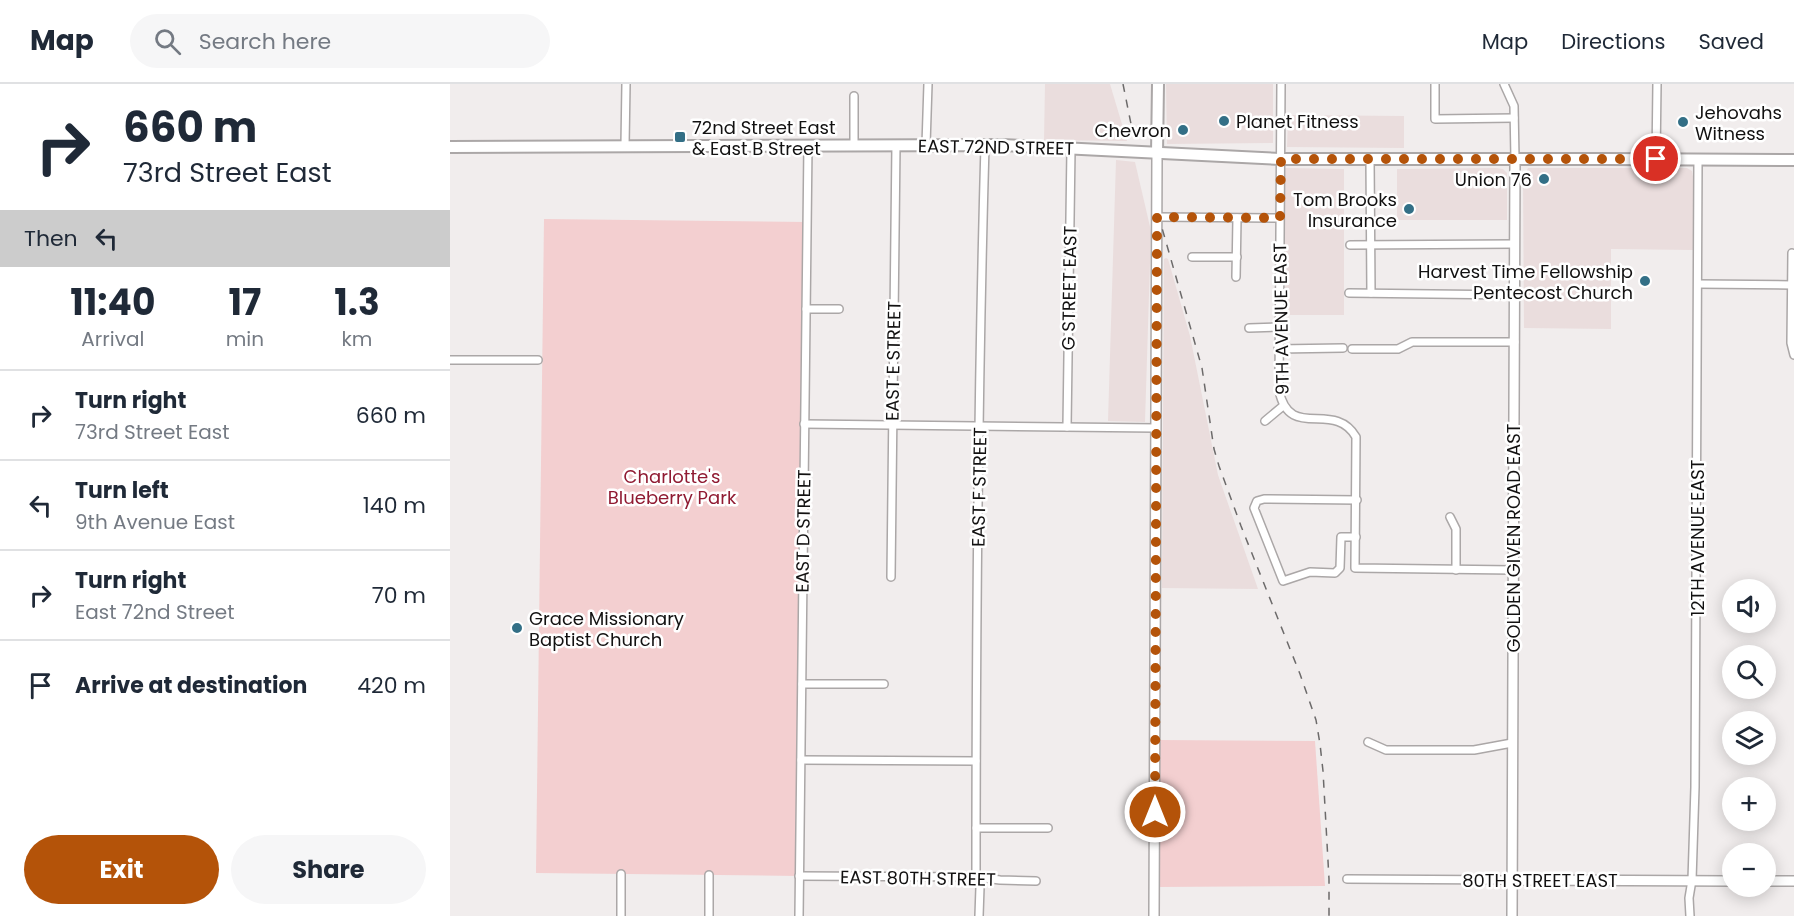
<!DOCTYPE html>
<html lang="en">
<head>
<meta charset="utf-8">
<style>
  body { margin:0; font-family:Poppins,sans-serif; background:#f6f6f7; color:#1f2937; height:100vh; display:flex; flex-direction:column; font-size:22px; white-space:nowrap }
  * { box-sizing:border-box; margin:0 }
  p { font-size:20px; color:#747a83 }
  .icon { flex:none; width:33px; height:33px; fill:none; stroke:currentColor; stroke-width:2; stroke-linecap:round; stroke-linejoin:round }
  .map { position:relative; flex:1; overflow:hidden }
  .drawer { display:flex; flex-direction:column; background:#fff; width:450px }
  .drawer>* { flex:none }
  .guide { background:#fff; color:#1f2937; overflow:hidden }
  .tools { position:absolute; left:1272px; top:495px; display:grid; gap:12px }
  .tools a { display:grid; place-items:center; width:54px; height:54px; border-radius:50%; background:#fff; box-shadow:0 3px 15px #0003; font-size:30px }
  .pin { position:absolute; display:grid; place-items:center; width:51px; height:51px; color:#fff; margin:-26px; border:3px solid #fff; border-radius:50%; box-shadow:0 2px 6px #0007 }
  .me { position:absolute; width:66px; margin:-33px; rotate:0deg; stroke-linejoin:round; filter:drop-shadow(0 0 4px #0008) }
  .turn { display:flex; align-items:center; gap:21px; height:126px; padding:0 24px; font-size:27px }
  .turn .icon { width:78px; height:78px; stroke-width:2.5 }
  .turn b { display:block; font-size:42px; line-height:51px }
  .then { display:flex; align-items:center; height:57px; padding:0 24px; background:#0003; gap:12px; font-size:22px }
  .eta { display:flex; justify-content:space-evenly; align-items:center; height:102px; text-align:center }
  .eta b { font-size:36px; font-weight:700; line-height:42px }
  .cta { display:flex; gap:12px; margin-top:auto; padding:12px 24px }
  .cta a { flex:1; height:69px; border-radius:36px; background:#b45309; color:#fff; font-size:24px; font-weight:700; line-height:69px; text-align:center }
  .cta a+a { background:#f6f6f7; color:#1f2937 }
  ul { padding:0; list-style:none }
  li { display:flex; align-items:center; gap:18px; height:90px; padding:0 24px; border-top:2px solid #e0e1e3 }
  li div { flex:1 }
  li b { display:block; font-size:22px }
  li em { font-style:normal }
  header { display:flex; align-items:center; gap:36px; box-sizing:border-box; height:84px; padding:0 30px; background:#fff; border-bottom:2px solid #e0e1e3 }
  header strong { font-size:28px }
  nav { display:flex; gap:33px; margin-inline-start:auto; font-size:21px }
  .search { width:420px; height:54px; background:#f6f6f7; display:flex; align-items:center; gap:15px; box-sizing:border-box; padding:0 21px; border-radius:33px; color:#747a83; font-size:22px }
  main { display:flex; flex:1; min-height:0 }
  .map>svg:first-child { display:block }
  .built { fill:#eadddd }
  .green { fill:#f3cfd0 }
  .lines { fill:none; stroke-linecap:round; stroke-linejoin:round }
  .minor-casing { stroke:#aba7a7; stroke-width:10 }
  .tertiary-casing { stroke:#aba7a7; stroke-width:12 }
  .secondary-casing { stroke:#aba7a7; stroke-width:14 }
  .primary-casing { stroke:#aba7a7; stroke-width:14 }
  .minor { stroke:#fff; stroke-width:7 }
  .tertiary { stroke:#fff; stroke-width:9 }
  .secondary { stroke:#fff; stroke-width:10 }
  .primary { stroke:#fff; stroke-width:10 }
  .rail { stroke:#6c6a6a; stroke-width:1.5; stroke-dasharray:8 8; stroke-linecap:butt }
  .route { stroke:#b45309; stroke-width:10; stroke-dasharray:0 18 }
  .poi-dot { fill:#336f86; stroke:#fff; stroke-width:2 }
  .labels { text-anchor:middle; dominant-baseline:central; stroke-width:5; stroke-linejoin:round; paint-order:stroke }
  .poi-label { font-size:18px; fill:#121111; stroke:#fff; text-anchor:start }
  .street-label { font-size:18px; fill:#121111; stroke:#fff }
  .park-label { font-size:18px; fill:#901a32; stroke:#fff }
</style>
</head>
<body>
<header>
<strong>Map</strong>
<div class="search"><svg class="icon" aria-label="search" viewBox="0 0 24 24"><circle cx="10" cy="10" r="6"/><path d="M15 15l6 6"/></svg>Search here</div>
<nav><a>Map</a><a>Directions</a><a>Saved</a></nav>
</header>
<main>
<section class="drawer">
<div class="guide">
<div class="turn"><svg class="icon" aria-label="right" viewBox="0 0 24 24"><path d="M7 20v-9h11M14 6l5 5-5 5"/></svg><div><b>660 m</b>73rd Street East</div></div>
<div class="then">Then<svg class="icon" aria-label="left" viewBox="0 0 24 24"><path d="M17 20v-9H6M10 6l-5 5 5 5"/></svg></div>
</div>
<div class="eta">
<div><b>11:40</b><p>Arrival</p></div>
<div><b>17</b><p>min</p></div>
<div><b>1.3</b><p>km</p></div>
</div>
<ul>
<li><svg class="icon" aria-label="right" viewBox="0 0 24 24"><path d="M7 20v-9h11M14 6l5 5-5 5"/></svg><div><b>Turn right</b><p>73rd Street East</p></div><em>660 m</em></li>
<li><svg class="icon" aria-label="left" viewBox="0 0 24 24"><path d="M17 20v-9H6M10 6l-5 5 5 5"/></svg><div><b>Turn left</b><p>9th Avenue East</p></div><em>140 m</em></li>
<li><svg class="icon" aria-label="right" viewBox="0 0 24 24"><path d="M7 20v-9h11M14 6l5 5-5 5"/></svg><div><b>Turn right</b><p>East 72nd Street</p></div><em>70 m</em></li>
<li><svg class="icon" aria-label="arrive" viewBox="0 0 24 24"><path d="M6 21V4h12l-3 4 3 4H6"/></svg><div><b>Arrive at destination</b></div><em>420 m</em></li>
</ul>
<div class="cta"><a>Exit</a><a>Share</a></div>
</section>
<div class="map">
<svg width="1344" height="832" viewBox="0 0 1344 832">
  <rect width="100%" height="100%" fill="#f1eded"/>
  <!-- built -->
  <g class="built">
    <path d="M595 0H660L677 57 594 56Z"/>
    <path d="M716 0H823V59L717 60Z"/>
    <path d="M838 31 954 32V64L837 63Z"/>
    <path d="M666 76 685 78 701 147 695 338 658 337Z"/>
    <path d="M835 84 894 85V231H835Z"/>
    <path d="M1046 84 1053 85 1057 89V136H947V85Z"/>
    <path d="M1078 84H1237L1242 87 1243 93V166L1161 165V245L1074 244 1073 94Z"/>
    <path d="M716 174 718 175 740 252 768 391 808 505 712 504 714 175Z"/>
  </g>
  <!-- green -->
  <g class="green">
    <path d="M94 135 357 138 349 792 86 789Z"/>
    <path d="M708 656 865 657 875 802 708 803Z"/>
  </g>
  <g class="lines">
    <defs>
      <g id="minor">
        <path d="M831 0 829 306C839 358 884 315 906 353L905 484 1063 486"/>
        <path d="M985 0V35L1064 34"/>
        <path d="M1054 0 1064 22 1065 75"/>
        <path d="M175 61 176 0"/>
        <path d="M404 61V12"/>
        <path d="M476 61 478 0"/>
        <path d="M920 75 921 209"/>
        <path d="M1206 75 1207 0"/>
        <path d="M707 133 830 134"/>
        <path d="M900 161 1065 160"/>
        <path d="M1342 169 1341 259 1344 271"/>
        <path d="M742 173H787"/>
        <path d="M786 193 787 134"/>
        <path d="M1248 200 1342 201"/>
        <path d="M899 209 1065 211"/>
        <path d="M356 225H389"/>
        <path d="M799 244 829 243"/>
        <path d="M828 265 893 264"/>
        <path d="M902 265H948L962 258H1065"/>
        <path d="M0 276H88"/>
        <path d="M815 337 833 322"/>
        <path d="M354 340 706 344"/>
        <path d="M617 343 621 65"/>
        <path d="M1000 433 1006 445V486"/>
        <path d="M906 453H891L890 484 885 489 860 488 833 497 804 424 807 417 814 415 907 416"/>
        <path d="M441 493 446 61"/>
        <path d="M352 600H434"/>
        <path d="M918 658 936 666H1024L1062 659"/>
        <path d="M351 676 526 677"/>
        <path d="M526 744H598"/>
        <path d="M171 790V832"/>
        <path d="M349 792 526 793 550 796 586 797"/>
        <path d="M897 795 1062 796"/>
        <path d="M259 832V791"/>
        <path d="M349 832 358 61"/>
        <path d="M529 832 530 803 526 793C526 549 528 305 535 61"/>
        <path d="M1240 832 1239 814 1242 796 1245 703 1248 75"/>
      </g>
      <g id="tertiary">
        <path d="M1062 796 1282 797"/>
        <path d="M1316 797H1344"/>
        <path d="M704 832 707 70"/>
        <path d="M1062 832 1065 75"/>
      </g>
      <path id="secondary" d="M707 70 708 0"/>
      <path id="primary" d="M0 63 552 61 830 75H1158L1344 76"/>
    </defs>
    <!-- minor casing -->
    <use href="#minor" class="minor-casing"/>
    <!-- tertiary casing -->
    <use href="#tertiary" class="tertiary-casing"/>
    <!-- secondary casing -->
    <use href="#secondary" class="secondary-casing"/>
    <!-- primary casing -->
    <use href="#primary" class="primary-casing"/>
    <!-- minor -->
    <use href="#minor" class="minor"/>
    <!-- tertiary -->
    <use href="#tertiary" class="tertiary"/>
    <!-- secondary -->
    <use href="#secondary" class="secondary"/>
    <!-- primary -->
    <use href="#primary" class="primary"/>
    <!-- rail -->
    <g class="rail">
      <path d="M673 0 682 45"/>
      <path d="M708 130 752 284 764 365 769 382 791 442 850 590 866 636 870 660 873 687 879 795V832"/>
    </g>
  </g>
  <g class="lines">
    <!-- route -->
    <path class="route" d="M705 728 707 133 830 134 831 75H1206"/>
  </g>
  <!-- markers -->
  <g class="poi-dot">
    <circle cx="774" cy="37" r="6"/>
    <circle cx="1233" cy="38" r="6"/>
    <circle cx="733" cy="46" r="6"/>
    <rect x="224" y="47" width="12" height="12" rx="3"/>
    <circle cx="1094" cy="95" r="6"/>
    <circle cx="959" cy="125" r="6"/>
    <circle cx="1195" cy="197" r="6"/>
    <circle cx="67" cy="544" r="6"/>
  </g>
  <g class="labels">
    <!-- poi labels -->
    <g class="poi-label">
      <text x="1245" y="28">Jehovahs<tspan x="1245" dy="21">Witness</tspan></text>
      <text x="786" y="37">Planet Fitness</text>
      <text x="242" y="43">72nd Street East<tspan x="242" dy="21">&amp; East B Street</tspan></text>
      <text x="721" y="46" text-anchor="end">Chevron</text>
      <text x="1082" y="95" text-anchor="end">Union 76</text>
      <text x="947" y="115" text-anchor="end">Tom Brooks<tspan x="947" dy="21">Insurance</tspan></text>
      <text x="1183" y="187" text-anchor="end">Harvest Time Fellowship<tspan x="1183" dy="21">Pentecost Church</tspan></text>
      <text x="79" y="534">Grace Missionary<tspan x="79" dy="21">Baptist Church</tspan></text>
    </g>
    <!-- street labels -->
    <g class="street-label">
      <text transform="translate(546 63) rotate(1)">EAST 72ND STREET</text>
      <text transform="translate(619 204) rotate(-89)">G STREET EAST</text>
      <text transform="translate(831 235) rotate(-91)">9TH AVENUE EAST</text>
      <text transform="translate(443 277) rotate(-89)">EAST E STREET</text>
      <text transform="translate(529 403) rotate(-89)">EAST F STREET</text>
      <text transform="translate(353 447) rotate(-89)">EAST D STREET</text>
      <text transform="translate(1063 454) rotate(-90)">GOLDEN GIVEN ROAD EAST</text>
      <text transform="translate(1247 454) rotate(-90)">12TH AVENUE EAST</text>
      <text transform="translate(468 794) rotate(1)">EAST 80TH STREET</text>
      <text x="1090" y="796">80TH STREET EAST</text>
    </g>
    <!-- park labels -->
    <g class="park-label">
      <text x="222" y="392">Charlotte's<tspan x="222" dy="21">Blueberry Park</tspan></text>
    </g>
  </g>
</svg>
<div class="tools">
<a><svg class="icon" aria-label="sound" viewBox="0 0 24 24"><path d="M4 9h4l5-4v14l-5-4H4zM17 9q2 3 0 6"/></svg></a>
<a><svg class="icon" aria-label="search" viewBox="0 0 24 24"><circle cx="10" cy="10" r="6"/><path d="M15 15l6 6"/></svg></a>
<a><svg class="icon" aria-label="layers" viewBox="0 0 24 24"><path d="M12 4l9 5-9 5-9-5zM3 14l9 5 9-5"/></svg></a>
<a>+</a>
<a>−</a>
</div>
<div class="pin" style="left:1206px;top:75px;background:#d93025"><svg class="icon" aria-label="arrive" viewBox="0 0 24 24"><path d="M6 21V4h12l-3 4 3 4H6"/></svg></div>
<svg class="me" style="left:705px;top:728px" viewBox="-20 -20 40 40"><circle r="17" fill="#b45309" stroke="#fff" stroke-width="3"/><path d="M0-11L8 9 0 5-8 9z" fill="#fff"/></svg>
</div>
</main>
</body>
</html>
